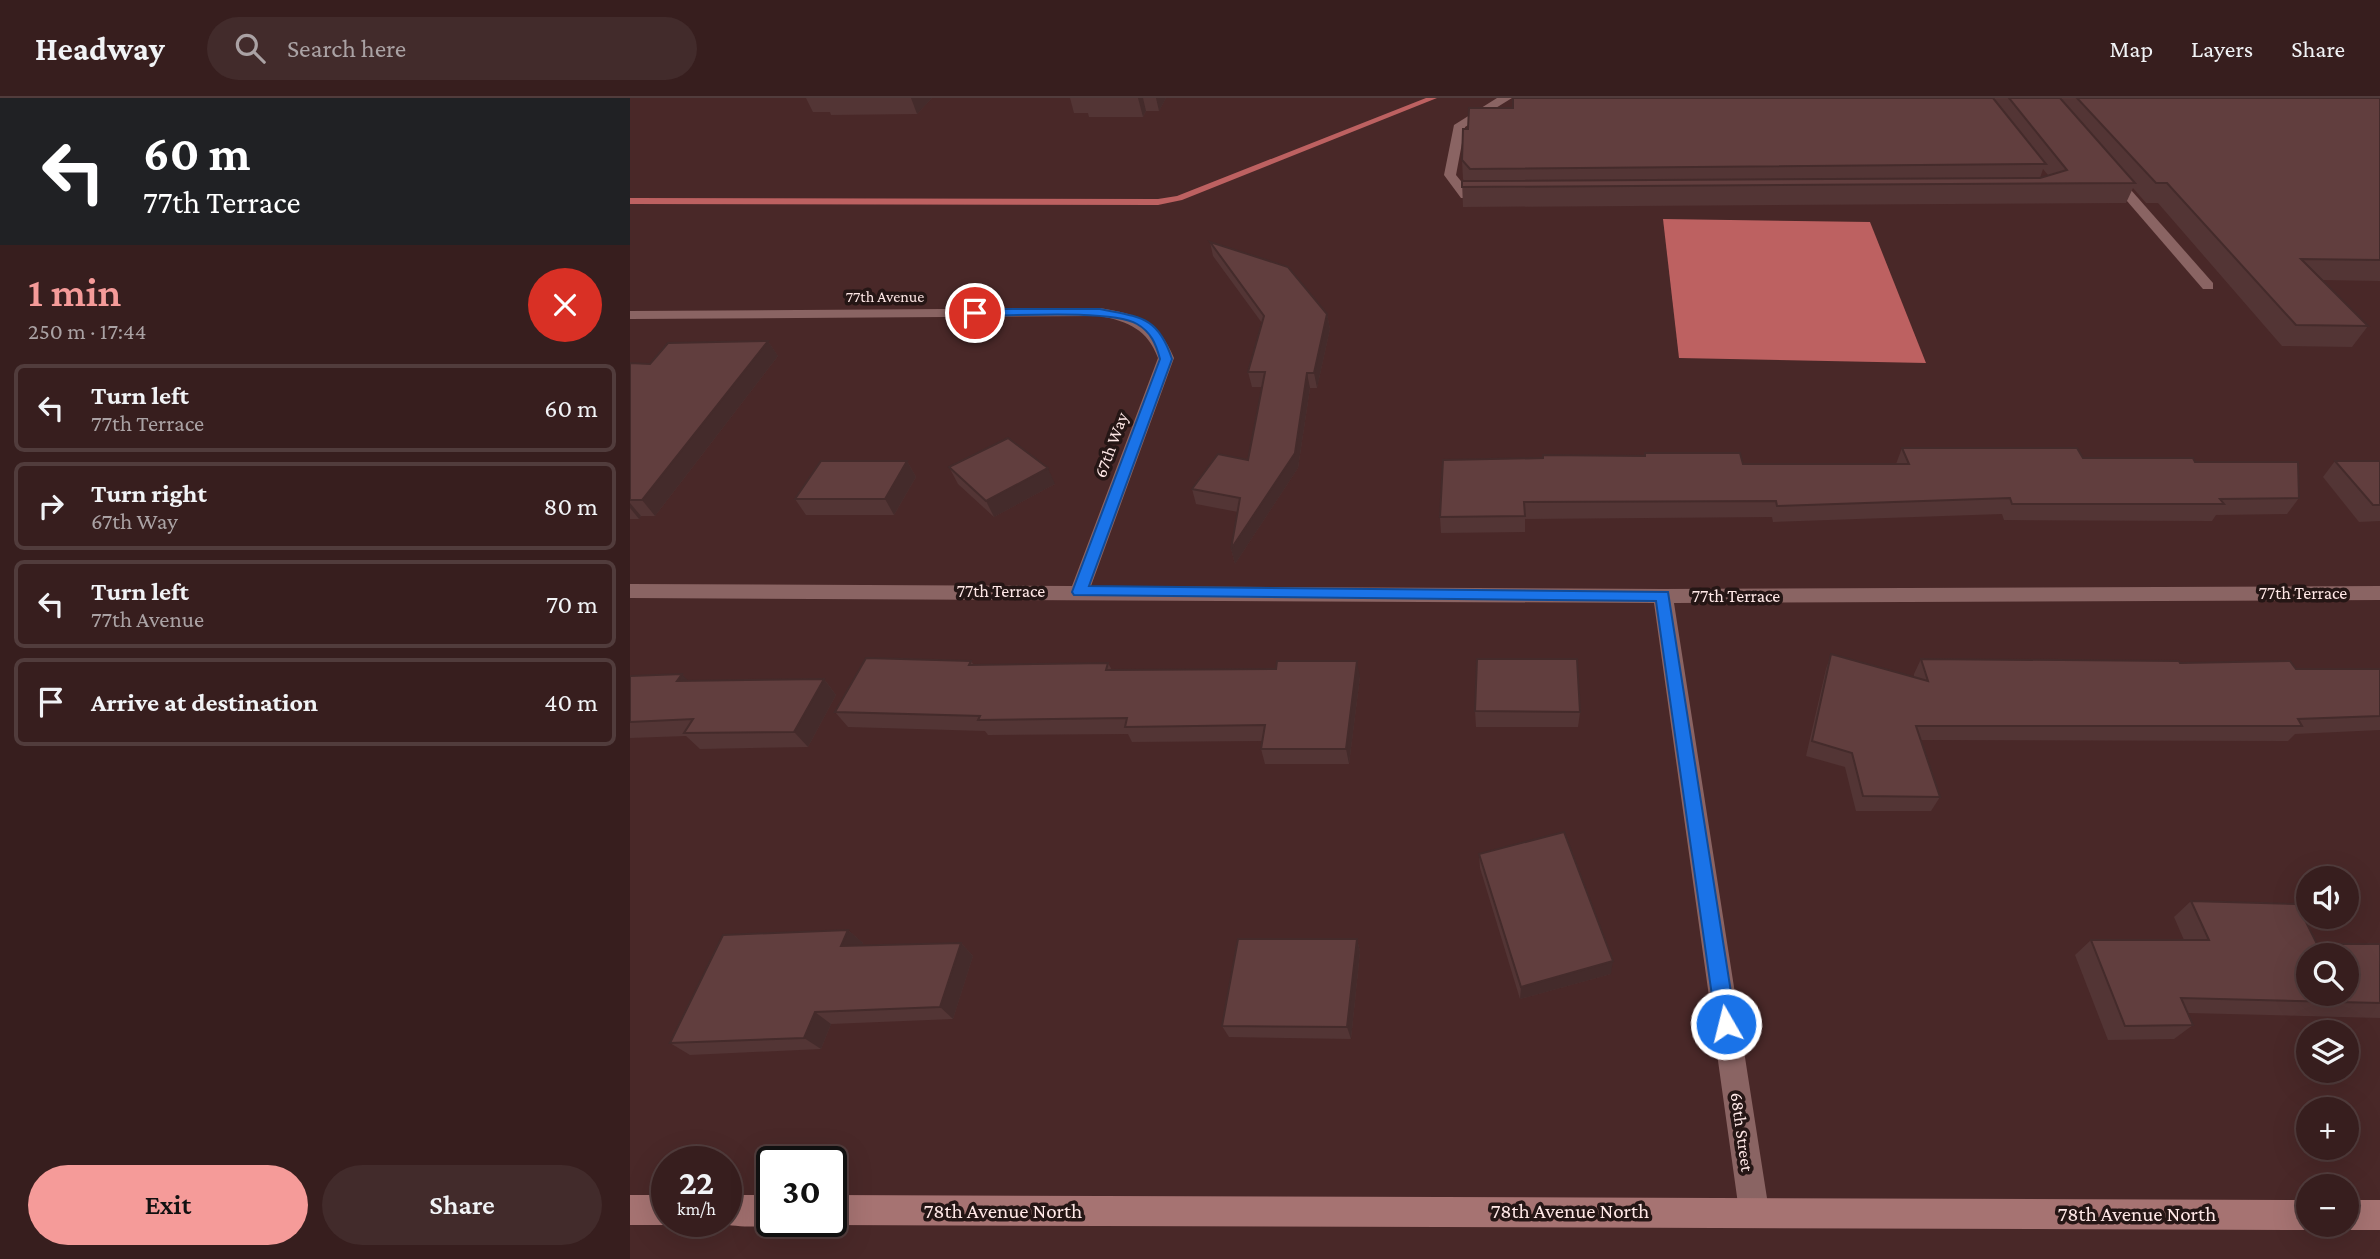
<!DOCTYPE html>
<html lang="en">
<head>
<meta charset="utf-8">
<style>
  body { margin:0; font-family:"Crimson Pro",serif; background:#422b2b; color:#f1f3f6; height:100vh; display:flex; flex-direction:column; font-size:26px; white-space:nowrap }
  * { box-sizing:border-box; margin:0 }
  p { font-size:23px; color:#aaa2a4 }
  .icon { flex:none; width:38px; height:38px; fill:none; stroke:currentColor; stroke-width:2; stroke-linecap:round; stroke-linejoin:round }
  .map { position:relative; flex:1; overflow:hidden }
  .details { display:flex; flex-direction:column; background:#371e1e; width:630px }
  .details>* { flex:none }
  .guide { background:#202124; color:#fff; overflow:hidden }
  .tools { position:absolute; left:1666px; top:768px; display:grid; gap:14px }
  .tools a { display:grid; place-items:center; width:63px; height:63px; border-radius:50%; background:#371e1e; box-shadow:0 7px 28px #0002,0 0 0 2px #513c3c; font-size:35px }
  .speed { position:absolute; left:21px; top:1048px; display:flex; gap:14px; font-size:35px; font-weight:700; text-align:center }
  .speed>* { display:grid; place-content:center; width:91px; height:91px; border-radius:50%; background:#371e1e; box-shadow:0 7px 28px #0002,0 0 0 2px #513c3c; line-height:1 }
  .speed small { font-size:18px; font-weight:400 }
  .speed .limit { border:4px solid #111; border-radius:10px; background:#fff; color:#111 }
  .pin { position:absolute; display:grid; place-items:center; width:60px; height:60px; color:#fff; margin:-30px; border:4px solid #fff; border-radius:50%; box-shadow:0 2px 7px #0007 }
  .me { position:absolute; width:77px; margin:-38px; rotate:352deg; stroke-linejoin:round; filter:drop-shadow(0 0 5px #0008) }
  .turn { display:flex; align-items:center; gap:24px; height:147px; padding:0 28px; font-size:32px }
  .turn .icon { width:91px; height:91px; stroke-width:2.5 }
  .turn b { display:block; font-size:49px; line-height:60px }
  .round { display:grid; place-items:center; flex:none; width:74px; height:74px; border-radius:37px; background:#422b2b }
  .headline { display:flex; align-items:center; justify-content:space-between; height:119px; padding:0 28px }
  h1 { font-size:42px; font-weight:600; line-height:52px; color:#f59b99 }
  .action { display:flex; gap:14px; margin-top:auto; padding:14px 28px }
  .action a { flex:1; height:80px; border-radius:42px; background:#f59b99; color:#111; font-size:28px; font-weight:600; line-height:80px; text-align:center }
  .action a+a { background:#422b2b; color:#f1f3f6 }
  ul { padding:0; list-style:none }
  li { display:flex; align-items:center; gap:21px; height:88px; margin:0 14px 10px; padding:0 14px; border:4px solid #513c3c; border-radius:10px }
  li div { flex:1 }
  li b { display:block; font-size:26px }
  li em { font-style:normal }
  header { display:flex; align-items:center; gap:42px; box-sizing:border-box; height:98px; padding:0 35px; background:#371e1e; border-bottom:2px solid #513c3c }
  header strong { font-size:33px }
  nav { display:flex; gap:38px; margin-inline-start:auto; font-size:24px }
  .search { width:490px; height:63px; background:#422b2b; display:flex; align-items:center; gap:18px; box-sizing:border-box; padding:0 24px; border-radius:38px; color:#aaa2a4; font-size:26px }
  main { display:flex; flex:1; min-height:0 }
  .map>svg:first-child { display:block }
  .water { fill:#bd6161 }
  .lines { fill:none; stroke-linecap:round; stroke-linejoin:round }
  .stream { fill:#bd6161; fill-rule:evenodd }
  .lane { fill:#8a6463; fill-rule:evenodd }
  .street { fill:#8a6463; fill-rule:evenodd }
  .secondary { fill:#a67372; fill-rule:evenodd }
  .wall { fill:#533535; fill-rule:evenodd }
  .shaded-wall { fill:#442b2b }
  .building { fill:#613e3e; stroke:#442b2b; stroke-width:2; fill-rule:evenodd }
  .route { fill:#1a73e8; stroke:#114b97; stroke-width:2 }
  .labels { text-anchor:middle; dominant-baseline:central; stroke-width:7; stroke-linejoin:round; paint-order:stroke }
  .far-street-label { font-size:16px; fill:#ffe8e7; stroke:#251615 }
  .street-label { font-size:18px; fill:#ffe8e7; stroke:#251615 }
  .near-street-label { font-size:21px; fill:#ffe8e7; stroke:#251615 }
</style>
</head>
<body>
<header>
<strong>Headway</strong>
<div class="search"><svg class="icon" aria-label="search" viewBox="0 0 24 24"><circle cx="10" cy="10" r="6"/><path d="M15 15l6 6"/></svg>Search here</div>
<nav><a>Map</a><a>Layers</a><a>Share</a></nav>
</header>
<main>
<section class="details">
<div class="guide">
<div class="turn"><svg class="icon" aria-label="left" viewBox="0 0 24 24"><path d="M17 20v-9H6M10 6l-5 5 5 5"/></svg><div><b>60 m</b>77th Terrace</div></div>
</div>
<div class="headline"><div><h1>1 min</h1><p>250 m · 17:44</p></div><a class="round" style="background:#d93025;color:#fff"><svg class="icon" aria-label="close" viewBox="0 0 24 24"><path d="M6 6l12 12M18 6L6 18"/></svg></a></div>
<ul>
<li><svg class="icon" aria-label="left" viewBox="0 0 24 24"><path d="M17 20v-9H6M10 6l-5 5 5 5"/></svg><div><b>Turn left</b><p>77th Terrace</p></div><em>60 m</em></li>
<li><svg class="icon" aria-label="right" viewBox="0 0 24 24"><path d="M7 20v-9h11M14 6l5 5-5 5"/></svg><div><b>Turn right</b><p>67th Way</p></div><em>80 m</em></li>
<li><svg class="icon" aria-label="left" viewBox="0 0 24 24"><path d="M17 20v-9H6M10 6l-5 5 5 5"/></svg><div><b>Turn left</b><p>77th Avenue</p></div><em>70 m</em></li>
<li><svg class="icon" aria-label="arrive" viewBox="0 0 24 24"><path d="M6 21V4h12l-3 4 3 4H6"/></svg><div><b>Arrive at destination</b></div><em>40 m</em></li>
</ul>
<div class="action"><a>Exit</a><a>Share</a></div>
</section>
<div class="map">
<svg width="1750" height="1161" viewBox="0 0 1750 1161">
  <rect width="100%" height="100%" fill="#492828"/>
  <!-- water -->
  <path class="water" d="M1033 121 1240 124 1296 265 1049 260Z"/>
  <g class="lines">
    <!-- stream -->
    <path class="stream" d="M796 0H807L552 102 528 107 0 106V100L528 101 547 98Z"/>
    <!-- lane -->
    <g class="lane">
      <path d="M867 0H882L835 29 826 77 839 93H859L865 97 859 101 831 100 814 77 824 27Z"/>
      <path d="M1482 74 1486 75 1583 185V191H1573L1478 81V75Z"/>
    </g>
    <!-- street -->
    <path class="street" d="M470 210C508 217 528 221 544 260L461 488 1033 491 1750 488V502L1044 505 1139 1113 1135 1124 1124 1128 1113 1124 1109 1113 1024 505 0 500V486L442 488 528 260C517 231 499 224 470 218L0 221V213Z"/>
    <!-- secondary -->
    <g class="secondary">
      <path d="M0 1097H37V1124H46L37 1127H0Z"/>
      <path d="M96 1097H142V1124H151C134 1130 104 1130 87 1124H96Z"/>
      <path d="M201 1097 1678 1102V1127H1689L1678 1132 201 1127 192 1124H201Z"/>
      <path d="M1717 1102H1750V1132H1717L1706 1128 1717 1127Z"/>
    </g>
  </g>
  <!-- wall -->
  <g class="wall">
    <path d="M176 0H302L287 16 201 17 200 14H183Z"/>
    <path d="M440 0H536L529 13H516L513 19H459L458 15H444Z"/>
    <path d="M882 0H1750V183L1692 182 1738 228 1722 249 1652 248 1528 105H1516L1503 90 1496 105 833 109 832 83H834L833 81 832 62 838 31 882 10ZM1413 71 1418 77 1410 80Z"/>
    <path d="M580 144 697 216 700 231 687 290H680L668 370 605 466 601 451 608 414 566 406 562 391 618 362 632 289H622L618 274 632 225 583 158Z"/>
    <path d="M138 243 148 258 25 418H11L9 421H0V265L20 266Z"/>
    <path d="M1272 350 1453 360 1565 364 1669 400 1657 416 1586 417 1582 423 1374 422 1372 416 1143 424 1142 419 895 421V434L811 435 810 419 1113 366H1266Z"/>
    <path d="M277 363 286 379 264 417H176L165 401Z"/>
    <path d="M1705 363H1750V423L1729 424 1693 379Z"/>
    <path d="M319 369 425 386 364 419 328 386Z"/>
    <path d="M1201 556 1284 579V576L1291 561 1550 565 1666 571H1750V632L1665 636 1658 643 1291 642 1310 699 1301 713H1226L1215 669 1176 658 1196 571Z"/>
    <path d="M341 563 344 567 478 565 482 572 730 579 719 666H635L631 651 632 643 502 644 498 636 358 637 355 633 218 629 205 614Z"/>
    <path d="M52 576 58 583 194 581 206 597 178 649 70 651 56 638 0 640V578Z"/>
    <path d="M845 613 950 614 948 629H846Z"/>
    <path d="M849 756 981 876 890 901 850 770Z"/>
    <path d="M1561 803 1687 846H1750V920L1558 915 1563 927 1544 941 1478 942 1445 857 1461 842H1554L1544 819Z"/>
    <path d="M218 832 233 845 231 848 331 845 343 858 323 921 201 926 191 951 60 957 40 945Z"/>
    <path d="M727 841 730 854 721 941 599 939 592 928Z"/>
  </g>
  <!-- shaded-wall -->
  <g class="shaded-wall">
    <path d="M281 0H302L287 16Z"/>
    <path d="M508 0H513L516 13 513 19Z"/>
    <path d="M526 0H536L529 13Z"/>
    <path d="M697 216 700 231 687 290 684 275Z"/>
    <path d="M138 243 148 258 25 418 12 402Z"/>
    <path d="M677 275 680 290 668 370 605 466 601 451Z"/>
    <path d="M277 363 286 379 264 417 255 401Z"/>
    <path d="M418 370 425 386 364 419 356 403Z"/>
    <path d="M0 405 11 418 9 421 0 410Z"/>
    <path d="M727 563 730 579 719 666 716 651Z"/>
    <path d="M52 576 67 592 47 583Z"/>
    <path d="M194 581 206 597 178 649 164 634Z"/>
    <path d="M218 832 233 845 226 861 211 848Z"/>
    <path d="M727 841 730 854 721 941 717 929Z"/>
    <path d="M331 845 343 858 323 921 310 909Z"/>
    <path d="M983 863 981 876 890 901 891 889Z"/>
    <path d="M185 914 201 926 191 951 174 940Z"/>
  </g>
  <!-- building -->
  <g class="building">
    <path d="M883 0H1363L1416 66 840 71 832 62 833 31H838L839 10H883Z"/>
    <path d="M1379 0H1430L1505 85 832 89V83L1410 80 1437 72Z"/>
    <path d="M1447 0H1750V162L1671 161 1738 228 1666 227 1537 85H1526Z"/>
    <path d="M580 144 658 169 697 216 684 275H677L665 355 601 451 610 400 562 391 588 356 618 362 635 274H618L634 218Z"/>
    <path d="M138 243 12 402H0V265L20 266 38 245Z"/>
    <path d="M378 340 418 370 356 403 319 369Z"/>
    <path d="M1272 350H1447L1453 360H1563L1565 364H1668L1669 400 1590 401 1594 406H1382L1380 400 1147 408 1146 403 894 404 895 418 810 419 813 362 913 360V357L1015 358V355H1110L1113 366H1279Z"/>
    <path d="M191 363H277L255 401H165Z"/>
    <path d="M1705 363H1750V407H1743Z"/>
    <path d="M1201 556 1298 583 1291 561 1549 563 1550 565 1660 563 1666 571H1750V618L1668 621 1672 628H1286L1310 699 1233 698 1222 655 1182 643Z"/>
    <path d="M236 560 341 563 339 567 478 565 476 572 646 571 647 563H727L716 651H631L635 627 495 629 497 620 348 622 350 618 205 614Z"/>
    <path d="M847 561H947L950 614 845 613Z"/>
    <path d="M52 576 47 583 194 581 164 634 54 635 63 621 0 624V578Z"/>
    <path d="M934 734 983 863 891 889 849 756Z"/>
    <path d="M1561 803 1667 806 1687 846H1750V905L1551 900 1563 927 1495 928 1461 842H1579ZM1678 858H1717V896H1678Z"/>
    <path d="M218 832 211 848 331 845 310 909 185 914 174 940 40 945 93 837Z"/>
    <path d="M608 841H727L717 929 592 928Z"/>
  </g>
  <!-- route -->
  <path class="route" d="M470 211C510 219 528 218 542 261L459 488 1038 494 1106 926 1103 933 1096 936 1089 933 1086 926 1026 503 444 497 442 494 530 261C526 246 521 234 507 226 482 211 378 218 345 218L339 215 345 211Z"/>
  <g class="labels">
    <!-- far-street labels -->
    <g class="far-street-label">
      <text x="255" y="198">77th Avenue</text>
    </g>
    <!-- street labels -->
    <g class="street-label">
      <text transform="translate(481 347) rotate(-70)">67th Way</text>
      <text x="371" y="493">77th Terrace</text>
      <text x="1673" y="495">77th Terrace</text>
      <text x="1106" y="498">77th Terrace</text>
      <text transform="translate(1112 1034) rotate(82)">68th Street</text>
    </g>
    <!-- near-street labels -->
    <g class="near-street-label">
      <text x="373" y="1113">78th Avenue North</text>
      <text x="940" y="1113">78th Avenue North</text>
      <text x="1507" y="1116">78th Avenue North</text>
    </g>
  </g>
</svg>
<div class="tools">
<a><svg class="icon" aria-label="sound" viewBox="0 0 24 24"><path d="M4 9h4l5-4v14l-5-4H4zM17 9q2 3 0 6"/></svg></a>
<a><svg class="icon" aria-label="search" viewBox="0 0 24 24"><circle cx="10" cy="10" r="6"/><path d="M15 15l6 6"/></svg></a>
<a><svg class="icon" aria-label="layers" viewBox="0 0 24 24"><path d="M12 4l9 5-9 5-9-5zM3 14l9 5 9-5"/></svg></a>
<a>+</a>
<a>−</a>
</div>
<div class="speed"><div>22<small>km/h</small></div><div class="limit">30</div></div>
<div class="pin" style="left:345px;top:215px;background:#d93025"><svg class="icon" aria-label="arrive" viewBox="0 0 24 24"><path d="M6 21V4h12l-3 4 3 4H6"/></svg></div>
<svg class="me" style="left:1096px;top:926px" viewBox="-20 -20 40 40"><circle r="17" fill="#1a73e8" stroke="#fff" stroke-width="3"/><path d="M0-11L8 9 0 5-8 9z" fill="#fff"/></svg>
</div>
</main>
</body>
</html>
